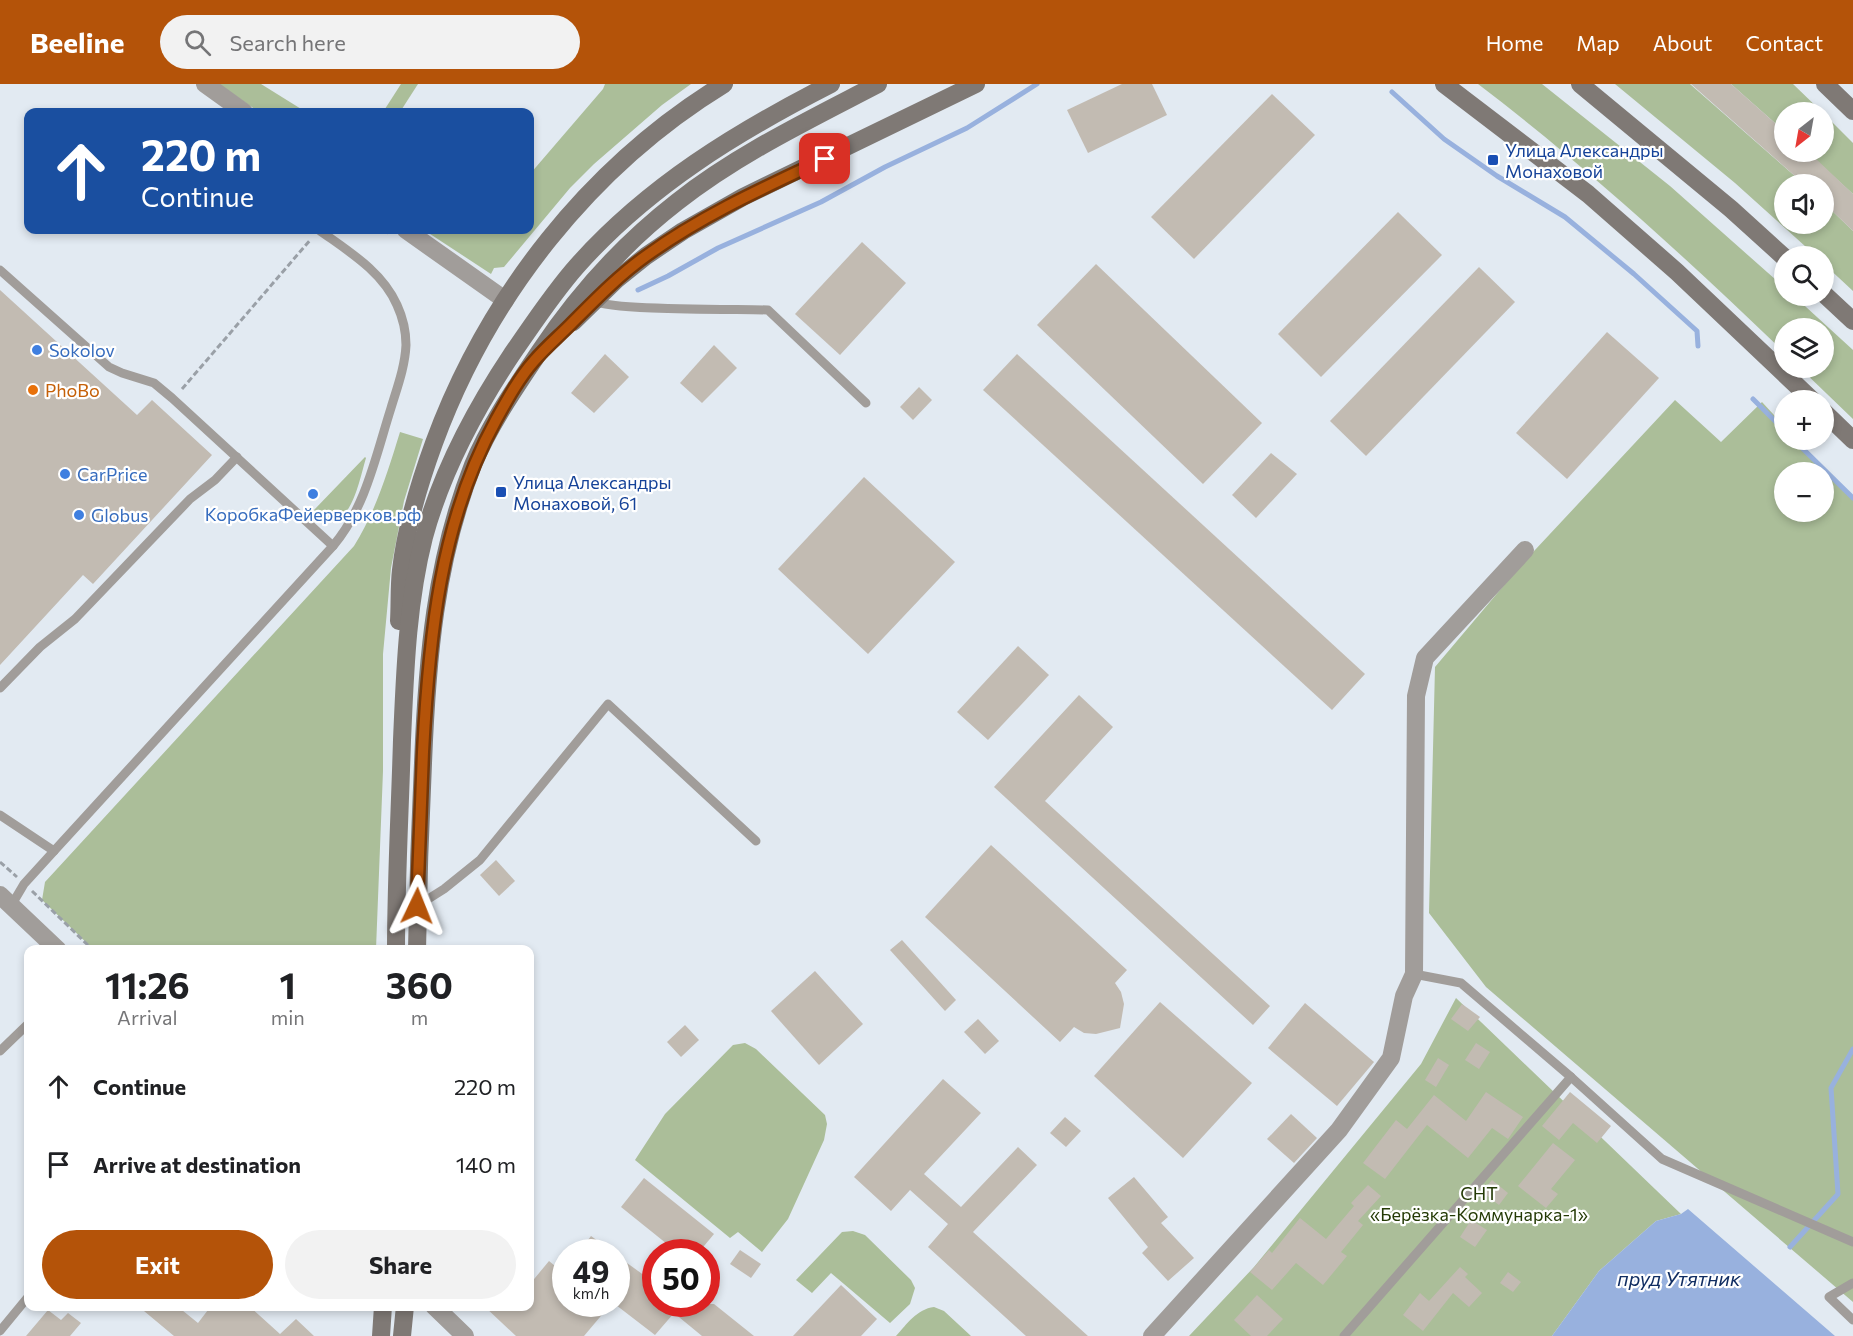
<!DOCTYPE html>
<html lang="en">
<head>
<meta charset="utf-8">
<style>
  body { margin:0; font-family:Commissioner,sans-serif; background:#f2f2f2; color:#202124; height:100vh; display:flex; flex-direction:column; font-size:22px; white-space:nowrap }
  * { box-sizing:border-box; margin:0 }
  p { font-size:20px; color:#757577 }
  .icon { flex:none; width:33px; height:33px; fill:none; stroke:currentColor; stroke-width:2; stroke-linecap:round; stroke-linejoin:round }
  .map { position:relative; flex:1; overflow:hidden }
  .details { position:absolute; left:24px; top:861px; width:510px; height:366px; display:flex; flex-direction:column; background:#fff; border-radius:12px; box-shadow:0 3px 9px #0003 }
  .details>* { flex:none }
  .guide { position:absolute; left:24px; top:24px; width:510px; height:126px; border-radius:12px; box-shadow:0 3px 9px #0003; background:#1a4fa0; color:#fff; overflow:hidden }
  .needle { width:39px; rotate:211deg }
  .controls { position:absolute; left:1774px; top:18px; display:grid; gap:12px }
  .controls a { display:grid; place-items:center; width:60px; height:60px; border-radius:50%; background:#fff; box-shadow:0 3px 9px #0003; font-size:30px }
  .speed { position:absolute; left:552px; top:1155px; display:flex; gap:12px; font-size:30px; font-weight:700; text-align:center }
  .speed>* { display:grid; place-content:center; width:78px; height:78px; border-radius:50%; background:#fff; box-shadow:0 3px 9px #0003; line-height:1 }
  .speed small { font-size:15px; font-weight:400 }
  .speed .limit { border:9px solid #d22; background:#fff; color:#111 }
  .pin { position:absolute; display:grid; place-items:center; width:51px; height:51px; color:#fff; margin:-26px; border-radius:12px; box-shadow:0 3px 9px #0006 }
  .me { position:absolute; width:66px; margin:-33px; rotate:2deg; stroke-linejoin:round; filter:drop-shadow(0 0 4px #0008) }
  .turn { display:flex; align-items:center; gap:21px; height:126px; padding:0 18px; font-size:27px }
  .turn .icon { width:78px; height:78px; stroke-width:2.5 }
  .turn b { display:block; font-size:42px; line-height:51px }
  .eta { display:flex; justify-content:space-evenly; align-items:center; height:102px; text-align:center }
  .eta b { font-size:36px; font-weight:700; line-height:42px }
  .primary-button { display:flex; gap:12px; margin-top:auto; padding:12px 18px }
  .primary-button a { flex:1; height:69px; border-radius:36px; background:#b45309; color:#fff; font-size:24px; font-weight:700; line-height:69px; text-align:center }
  .primary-button a+a { background:#f2f2f2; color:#202124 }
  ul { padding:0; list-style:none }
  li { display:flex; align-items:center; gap:18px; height:78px; padding:0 18px }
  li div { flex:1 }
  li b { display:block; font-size:22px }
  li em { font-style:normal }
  header { display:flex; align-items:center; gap:36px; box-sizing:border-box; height:84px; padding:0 30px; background:#b45309; color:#fff }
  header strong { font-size:28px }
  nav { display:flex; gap:33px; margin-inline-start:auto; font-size:21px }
  .search { width:420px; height:54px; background:#f2f2f2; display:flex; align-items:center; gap:15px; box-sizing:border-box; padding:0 21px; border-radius:33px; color:#757577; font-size:22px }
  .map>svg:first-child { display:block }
  .green { fill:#abbe99; fill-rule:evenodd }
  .water { fill:#98b1de }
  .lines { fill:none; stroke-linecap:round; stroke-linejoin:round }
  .stream { stroke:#98b1de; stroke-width:5 }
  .building { fill:#c2bbb2 }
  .path { stroke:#9aa0a7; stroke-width:3; stroke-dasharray:6 3; stroke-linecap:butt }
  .lane { stroke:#a19d9a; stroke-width:9 }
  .street { stroke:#a19d9a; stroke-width:18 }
  .secondary { stroke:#7f7975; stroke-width:18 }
  .route-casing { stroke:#753606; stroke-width:15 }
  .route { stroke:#b45309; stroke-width:10 }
  .transit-dot { fill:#1a4fb4; stroke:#fff; stroke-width:2 }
  .shop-dot { fill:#3f7fe0; stroke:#fff; stroke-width:2 }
  .food-dot { fill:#e8710a; stroke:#fff; stroke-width:2 }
  .labels { text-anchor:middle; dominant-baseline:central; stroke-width:4.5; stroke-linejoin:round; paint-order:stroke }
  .transit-label { font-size:18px; fill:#164399; stroke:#fff; text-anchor:start }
  .shop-label { font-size:18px; fill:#366cbe; stroke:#fff; text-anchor:start }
  .food-label { font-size:18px; fill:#c56008; stroke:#fff; text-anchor:start }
  .park-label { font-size:18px; fill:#243a05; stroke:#fff }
  .water-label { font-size:20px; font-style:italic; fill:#102d62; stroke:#fff }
</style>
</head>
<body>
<header>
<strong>Beeline</strong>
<div class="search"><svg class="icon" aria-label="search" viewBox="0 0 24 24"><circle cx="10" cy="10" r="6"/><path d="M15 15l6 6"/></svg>Search here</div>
<nav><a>Home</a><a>Map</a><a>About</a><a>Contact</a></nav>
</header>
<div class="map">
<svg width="1853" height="1252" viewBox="0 0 1853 1252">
  <rect width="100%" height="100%" fill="#e2eaf2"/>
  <!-- green -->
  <g class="green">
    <path d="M219 0H261L306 28H259Z"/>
    <path d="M401 0H418L400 28H383Z"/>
    <path d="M605 0H691L662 21 594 80 570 104 504 183 494 184 491 190 424 146H530V90L603 5Z"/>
    <path d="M1478 0H1542L1670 102 1785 204V212H1794L1853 266V335L1800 284H1824V244H1785V269C1687 175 1586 82 1478 0Z"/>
    <path d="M1615 0H1690L1804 100H1785V140H1824V119L1853 147V207L1824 180V172H1816L1735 99Z"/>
    <path d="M1731 0H1793L1822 28H1785V48Z"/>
    <path d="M1824 30 1853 59V110L1807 68H1824Z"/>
    <path d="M1675 316 1721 358 1762 318 1785 343V356H1797L1853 414V1218L1486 903 1429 829 1435 583 1522 480ZM1785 388H1824V428H1785Z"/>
    <path d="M400 348 423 355 404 417 391 484 383 570V687L376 865H93L42 816 45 798 354 462C376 427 388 387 400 348Z"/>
    <path d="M365 373 366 374C359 397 348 461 314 426Z"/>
    <path d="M1456 914 1681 1130 1656 1137 1599 1187 1552 1252H1189L1254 1183 1421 980Z"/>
    <path d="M745 959 756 965 825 1031 827 1040 824 1056 788 1135 762 1168 738 1148 730 1154 635 1076 665 1030 733 961Z"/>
    <path d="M853 1147 865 1151 911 1196 915 1204 910 1220 890 1239 831 1189 812 1209 796 1196 842 1148Z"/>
    <path d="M934 1223 944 1227 971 1252H896C907 1240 917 1225 934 1223Z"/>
  </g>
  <!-- water -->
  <path class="water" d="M1688 1125 1835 1252H1552L1599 1187 1656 1137 1681 1130Z"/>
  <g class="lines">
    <!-- stream -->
    <g class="stream">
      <path d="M1392 8 1444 55 1497 92 1565 133 1634 190 1697 247 1698 262"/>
      <path d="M638 206 668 192 718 164 821 118 885 83 967 44 1037 0"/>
      <path d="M1753 315 1785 347"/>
      <path d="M1794 356 1853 414"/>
      <path d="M1790 1163 1838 1110 1831 1004 1853 965"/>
    </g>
  </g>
  <!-- building -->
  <g class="building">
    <path d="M1122 0H1152L1167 31 1088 69 1067 26Z"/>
    <path d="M1691 0H1731L1785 48V68H1807L1814 73 1853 110V147L1824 119V100H1804Z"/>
    <path d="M1272 10 1315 51 1194 175 1151 133Z"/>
    <path d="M1398 128 1442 171 1321 293 1278 250Z"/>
    <path d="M862 158 906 199 840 271 795 230Z"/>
    <path d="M1096 180 1262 339 1203 400 1037 241Z"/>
    <path d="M1479 183 1515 218 1366 372 1330 337Z"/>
    <path d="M0 206 137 331 152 316 212 371 93 500 83 491 0 581Z"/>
    <path d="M1607 248 1659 294 1567 395 1516 349Z"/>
    <path d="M714 261 737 284 702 319 680 299Z"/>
    <path d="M605 270 629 293 594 329 571 309Z"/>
    <path d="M1017 270 1365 590 1332 626 983 306Z"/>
    <path d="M919 303 932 316 913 336 900 323Z"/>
    <path d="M1271 369 1297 390 1256 434 1232 411Z"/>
    <path d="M864 393 955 478 868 570 778 485Z"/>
    <path d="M1018 562 1049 591 988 656 957 628Z"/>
    <path d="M1079 611 1113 643 1045 717 1270 922 1253 941 994 703Z"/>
    <path d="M991 761 1127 886 1115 899 1121 908 1124 920 1120 944 1096 950 1084 949 1074 943 1060 958 925 833Z"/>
    <path d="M496 776 515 797 499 812 480 791Z"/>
    <path d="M902 856 956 916 945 927 890 866Z"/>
    <path d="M815 887 863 940 819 981 771 927Z"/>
    <path d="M1160 918 1252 999 1183 1074 1094 992Z"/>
    <path d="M1305 919 1374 978 1337 1022 1268 964Z"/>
    <path d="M1462 920 1480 933 1468 947 1451 935Z"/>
    <path d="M978 935 999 957 985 970 964 948Z"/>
    <path d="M685 941 699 956 681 973 667 958Z"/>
    <path d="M1476 959 1490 968 1479 985 1465 976Z"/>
    <path d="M1438 974 1449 981 1436 1003 1425 996Z"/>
    <path d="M943 995 981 1029 924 1090 961 1123 1018 1063 1037 1081 973 1148 1088 1252H1026L928 1163 948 1140 910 1106 891 1127 854 1093Z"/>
    <path d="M1486 1008 1523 1033 1508 1055 1492 1044 1468 1074 1427 1041 1385 1095 1363 1079 1396 1036 1407 1045 1434 1011 1466 1037Z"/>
    <path d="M1570 1008 1611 1042 1597 1059 1573 1039 1559 1056 1542 1042Z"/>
    <path d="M1291 1030 1317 1054 1294 1079 1267 1055Z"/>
    <path d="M1065 1033 1081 1047 1066 1063 1050 1049Z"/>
    <path d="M1553 1059 1575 1076 1551 1105 1558 1110 1546 1124 1518 1102Z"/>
    <path d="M1134 1093 1168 1133 1161 1139 1194 1174 1168 1197 1142 1169 1148 1163 1108 1114Z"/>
    <path d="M644 1094 714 1150 699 1168H677L621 1123Z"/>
    <path d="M1492 1096 1508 1109 1499 1121 1482 1108Z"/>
    <path d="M1368 1101 1381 1112 1358 1137 1363 1141 1341 1168 1347 1172 1323 1201 1296 1179 1272 1206 1250 1188 1269 1166 1272 1169 1300 1134 1326 1155 1354 1122 1351 1119Z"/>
    <path d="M1471 1136 1487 1146 1475 1163 1460 1153Z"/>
    <path d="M591 1152 613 1168H579Z"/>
    <path d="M740 1166 761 1180 751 1194 730 1180Z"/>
    <path d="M616 1171 656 1200V1220H714L754 1252H702L674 1229 655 1251 616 1221Z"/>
    <path d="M549 1177 566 1191V1220H611L584 1252H516L484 1222H530V1200Z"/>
    <path d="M1460 1183 1468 1190 1465 1193 1482 1209 1469 1223 1453 1209 1423 1247 1403 1231 1420 1209 1429 1217Z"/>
    <path d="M1508 1188 1521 1198 1513 1208 1500 1199Z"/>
    <path d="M841 1201 877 1235 861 1252H793Z"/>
    <path d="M1257 1211 1283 1235 1267 1252H1251L1234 1236Z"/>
    <path d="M138 1222H177L198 1239 211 1222H249L280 1250 296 1235 314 1252H174Z"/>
    <path d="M48 1226 61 1236 68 1229 81 1239 70 1252H26Z"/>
  </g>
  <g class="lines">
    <!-- path -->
    <g class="path">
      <path d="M383 146 390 150"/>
      <path d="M182 305 311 155"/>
      <path d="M0 778 17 793"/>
      <path d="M32 807 93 866"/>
    </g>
    <!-- lane -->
    <g class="lane">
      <path d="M0 186 109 283 122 289 154 299 172 314 333 462"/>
      <path d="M595 217C610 227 741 225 768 226L866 319"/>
      <path d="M0 604 40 563 75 535 190 415 215 396 237 373"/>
      <path d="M0 731 54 767"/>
      <path d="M11 822 24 800 54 767 333 462C366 423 376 371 391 324 397 304 405 283 406 261 406 248 403 234 397 221 382 187 348 167 319 146"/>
      <path d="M417 822 444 805 480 776 608 620 756 757"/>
      <path d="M1414 890 1461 899 1571 993 1662 1075 1853 1158"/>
      <path d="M0 967 28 940"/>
      <path d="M1853 1199 1829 1213 1853 1236"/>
      <path d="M0 1247 28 1213"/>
      <path d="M1344 1252 1571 993"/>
    </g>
    <!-- street -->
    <g class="street">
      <path d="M205 0 244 28"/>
      <path d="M406 146 505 216"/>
      <path d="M0 811 58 866"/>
      <path d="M434 1222 465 1252"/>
      <path d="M1152 1252 1339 1046 1391 974 1404 912 1414 890 1416 612 1425 574 1525 466"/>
    </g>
    <!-- secondary -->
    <g class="secondary">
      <path d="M1444 0 1588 110 1677 188 1812 316"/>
      <path d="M1580 0 1731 125 1785 174"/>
      <path d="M1825 0 1853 27"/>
      <path d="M1824 210 1853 237"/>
      <path d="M573 238 616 196 646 172 683 147 743 113 976 0"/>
      <path d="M1824 328 1853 356"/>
      <path d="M399 537C400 520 399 503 401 486 406 443 419 400 434 359 488 212 590 82 724 0"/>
      <path d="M396 866C396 796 400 726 402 656 405 588 407 520 424 453 442 387 474 327 512 270 533 240 553 209 577 182 648 102 737 48 831 0"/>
      <path d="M417 866C418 803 420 741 423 679 427 577 435 477 473 381 490 340 516 303 540 267 578 210 623 160 677 118 738 70 809 36 878 0"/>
      <path d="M381 1252 383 1222"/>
      <path d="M402 1252 405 1222"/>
    </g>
  </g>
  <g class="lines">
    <defs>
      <path id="route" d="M417 822C419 770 421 719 423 668 429 553 440 438 496 336 507 316 519 294 534 277 545 264 558 253 570 241 594 217 618 192 646 172 701 132 763 104 825 75"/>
    </defs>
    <!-- route casing -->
    <use href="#route" class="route-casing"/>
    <!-- route -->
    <use href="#route" class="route"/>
  </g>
  <!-- markers -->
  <g class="transit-dot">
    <rect x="1487" y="70" width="12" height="12" rx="3"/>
    <rect x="495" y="402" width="12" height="12" rx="3"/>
  </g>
  <g class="shop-dot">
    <circle cx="37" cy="266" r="6"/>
    <circle cx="65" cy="390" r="6"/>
    <circle cx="313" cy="410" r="6"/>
    <circle cx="79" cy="431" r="6"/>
  </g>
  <circle class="food-dot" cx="33" cy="306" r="6"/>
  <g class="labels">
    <!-- transit labels -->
    <g class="transit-label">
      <text x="1505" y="66">Улица Александры<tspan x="1505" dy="21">Монаховой</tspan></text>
      <text x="513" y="398">Улица Александры<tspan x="513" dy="21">Монаховой, 61</tspan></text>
    </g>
    <!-- shop labels -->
    <g class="shop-label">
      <text x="49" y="266">Sokolov</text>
      <text x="77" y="390">CarPrice</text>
      <text x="313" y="430" text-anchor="middle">КоробкаФейерверков.рф</text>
      <text x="91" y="431">Globus</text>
    </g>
    <!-- food labels -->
    <g class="food-label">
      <text x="45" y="306">PhoBo</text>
    </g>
    <!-- park labels -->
    <g class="park-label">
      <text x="1479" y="1109">СНТ<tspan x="1479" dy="21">«Берёзка-Коммунарка-1»</tspan></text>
    </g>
    <!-- water labels -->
    <g class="water-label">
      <text x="1679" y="1194">пруд Утятник</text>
    </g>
  </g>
</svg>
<div class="controls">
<a><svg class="needle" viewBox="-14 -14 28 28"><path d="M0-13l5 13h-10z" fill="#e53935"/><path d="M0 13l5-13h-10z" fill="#757577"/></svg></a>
<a><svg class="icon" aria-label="sound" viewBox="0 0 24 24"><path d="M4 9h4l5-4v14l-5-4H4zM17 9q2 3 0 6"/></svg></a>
<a><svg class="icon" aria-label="search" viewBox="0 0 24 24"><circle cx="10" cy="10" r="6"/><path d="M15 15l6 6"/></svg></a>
<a><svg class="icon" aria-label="layers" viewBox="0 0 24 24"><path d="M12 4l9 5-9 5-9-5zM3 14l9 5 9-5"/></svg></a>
<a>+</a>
<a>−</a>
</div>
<div class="speed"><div>49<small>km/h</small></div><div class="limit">50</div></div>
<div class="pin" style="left:825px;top:75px;background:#d93025"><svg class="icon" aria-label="arrive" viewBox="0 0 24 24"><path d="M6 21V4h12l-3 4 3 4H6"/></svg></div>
<svg class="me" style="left:417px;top:822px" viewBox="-20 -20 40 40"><path d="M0-17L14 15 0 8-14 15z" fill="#b45309" stroke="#fff" stroke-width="4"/></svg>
<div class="guide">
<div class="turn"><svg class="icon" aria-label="ahead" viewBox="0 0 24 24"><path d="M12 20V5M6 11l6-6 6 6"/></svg><div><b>220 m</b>Continue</div></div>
</div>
<section class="details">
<div class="eta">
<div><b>11:26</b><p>Arrival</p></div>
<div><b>1</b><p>min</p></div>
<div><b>360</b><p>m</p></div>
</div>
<ul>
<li><svg class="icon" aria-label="ahead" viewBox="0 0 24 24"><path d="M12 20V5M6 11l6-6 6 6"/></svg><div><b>Continue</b></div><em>220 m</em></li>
<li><svg class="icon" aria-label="arrive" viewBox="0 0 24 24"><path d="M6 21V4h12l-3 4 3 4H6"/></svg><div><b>Arrive at destination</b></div><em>140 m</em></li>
</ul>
<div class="primary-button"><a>Exit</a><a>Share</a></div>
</section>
</div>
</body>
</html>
